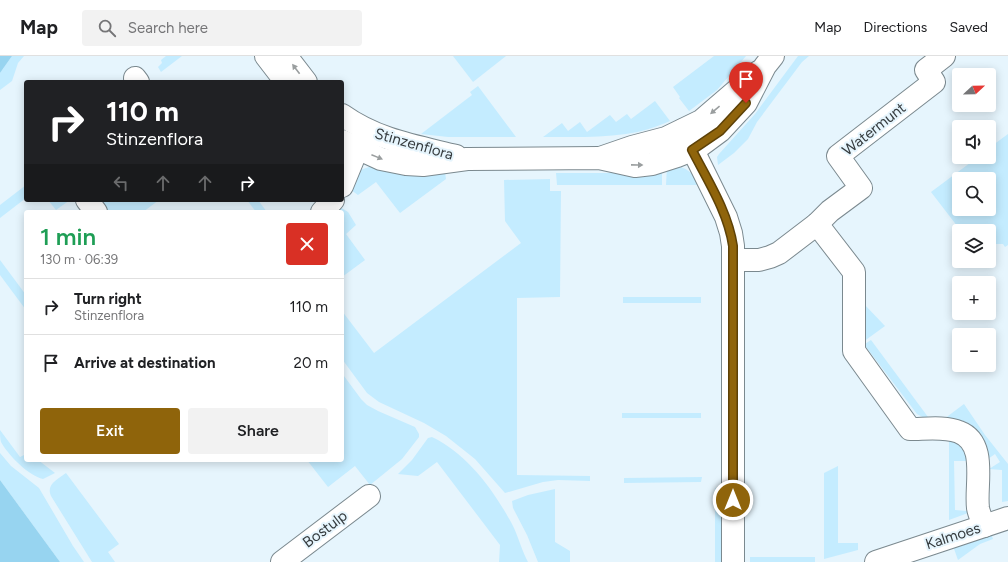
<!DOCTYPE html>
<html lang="en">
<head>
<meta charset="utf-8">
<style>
  body { margin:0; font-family:Figtree,sans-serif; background:#f2f2f2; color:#202124; height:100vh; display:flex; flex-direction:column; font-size:15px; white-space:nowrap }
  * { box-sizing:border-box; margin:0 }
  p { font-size:13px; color:#757577 }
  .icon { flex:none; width:22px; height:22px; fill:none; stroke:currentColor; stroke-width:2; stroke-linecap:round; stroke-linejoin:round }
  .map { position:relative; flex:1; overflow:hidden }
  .details { position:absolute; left:24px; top:154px; width:320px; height:252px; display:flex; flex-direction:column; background:#fff; border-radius:4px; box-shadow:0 2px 10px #0003 }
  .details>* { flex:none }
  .banner { position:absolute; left:24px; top:24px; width:320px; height:122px; border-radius:4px; box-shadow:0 2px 10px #0003; background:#202124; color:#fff; overflow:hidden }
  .needle { width:26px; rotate:68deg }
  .fabs { position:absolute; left:952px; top:12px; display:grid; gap:8px }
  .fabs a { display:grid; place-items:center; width:44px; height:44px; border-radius:4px; background:#fff; box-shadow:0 2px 10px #0003; font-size:20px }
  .pin { position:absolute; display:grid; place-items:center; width:34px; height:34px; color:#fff; margin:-41px -17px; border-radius:50% 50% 50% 0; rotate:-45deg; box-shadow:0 0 4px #0007 }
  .pin .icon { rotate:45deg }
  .me { position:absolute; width:44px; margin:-22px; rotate:0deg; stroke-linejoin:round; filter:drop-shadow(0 0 3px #0008) }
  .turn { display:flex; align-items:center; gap:14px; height:84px; padding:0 16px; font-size:18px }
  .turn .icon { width:52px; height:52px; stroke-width:2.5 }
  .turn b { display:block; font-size:28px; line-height:34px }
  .lanes { display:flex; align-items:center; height:38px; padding:0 16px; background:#0003; justify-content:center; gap:20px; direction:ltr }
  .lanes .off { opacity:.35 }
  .round { display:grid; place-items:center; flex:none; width:42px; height:42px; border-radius:4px; background:#f2f2f2 }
  .headline { display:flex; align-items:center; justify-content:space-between; height:68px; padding:0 16px }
  h1 { font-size:24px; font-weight:600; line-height:30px; color:#1e9e55 }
  .cta { display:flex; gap:8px; margin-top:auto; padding:8px 16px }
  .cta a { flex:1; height:46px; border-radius:4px; background:#8f640b; color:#fff; font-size:16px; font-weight:600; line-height:46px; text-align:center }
  .cta a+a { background:#f2f2f2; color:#202124 }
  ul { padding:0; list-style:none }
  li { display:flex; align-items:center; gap:12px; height:56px; padding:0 16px; border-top:1px solid #e0e0e0 }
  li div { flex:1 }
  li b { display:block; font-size:15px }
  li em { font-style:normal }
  header { display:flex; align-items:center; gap:24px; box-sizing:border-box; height:56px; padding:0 20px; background:#fff; border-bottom:1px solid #e0e0e0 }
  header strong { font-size:19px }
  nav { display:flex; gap:22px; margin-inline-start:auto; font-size:14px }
  .search { width:280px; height:36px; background:#f2f2f2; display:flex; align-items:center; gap:10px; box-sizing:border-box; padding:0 14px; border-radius:4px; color:#757577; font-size:15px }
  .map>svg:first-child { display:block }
  .green { fill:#c4ecff; fill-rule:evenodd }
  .water { fill:#97d4f0 }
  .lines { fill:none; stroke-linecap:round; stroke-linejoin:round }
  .minor-casing { stroke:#7b898f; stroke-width:24 }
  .minor { stroke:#fff; stroke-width:22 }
  .oneway { fill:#9a9e9f }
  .route-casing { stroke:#5d4107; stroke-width:10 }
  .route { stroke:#8f640b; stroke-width:7 }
  .labels { text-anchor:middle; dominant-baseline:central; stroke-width:4; stroke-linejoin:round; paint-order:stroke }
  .street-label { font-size:15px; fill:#363c3f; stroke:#e6f5fd }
</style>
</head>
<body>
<header>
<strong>Map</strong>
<div class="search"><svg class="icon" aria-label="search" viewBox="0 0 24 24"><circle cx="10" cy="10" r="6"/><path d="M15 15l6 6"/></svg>Search here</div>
<nav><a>Map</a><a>Directions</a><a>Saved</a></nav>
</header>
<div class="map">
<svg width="1008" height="506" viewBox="0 0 1008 506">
  <rect width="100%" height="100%" fill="#e6f5fd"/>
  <!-- green -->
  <g class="green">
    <path d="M12 0H24L18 7 12 25 0 34V17Z"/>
    <path d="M166 0H182L161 16 158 11 162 7 161 4Z"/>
    <path d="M453 0H506L473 26Z"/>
    <path d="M714 0H746L717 34 689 55 679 42 680 41 673 31Z"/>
    <path d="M798 0H809L802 6 757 66 748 83 734 97 718 109 717 101 719 98 755 58Z"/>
    <path d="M478 30 516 81H448L421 78 472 39 470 36Z"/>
    <path d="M655 45 670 65C656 71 642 76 626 78 599 82 571 81 543 81L562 67 568 75 580 66 587 76 610 59 616 66 627 58 631 63Z"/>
    <path d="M1008 78V189L1005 191 1003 188H989V175H961L931 136 978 101H989V92ZM959 123H989V153H959Z"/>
    <path d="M372 110 445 116 446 123 400 157 376 126 358 139 351 134 360 114Z"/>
    <path d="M667 110C684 110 691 113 699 129H666Z"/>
    <path d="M662 112V129H557L556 117H640Z"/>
    <path d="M550 123V135H561L560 241 517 242V419L590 420V425L558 424 543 426 505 437 475 403 446 380 424 367 379 346 367 337 342 303V255L374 297 521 187 505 165 504 124Z"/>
    <path d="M26 129V142L0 162V149Z"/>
    <path d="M48 144H70L56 154Z"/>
    <path d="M97 144H159L143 156H106Z"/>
    <path d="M247 144H258L267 156H256Z"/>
    <path d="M340 151 348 156 356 169 346 178 365 204 342 221V156H333Z"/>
    <path d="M0 204 26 239V254L0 219Z"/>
    <rect x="623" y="241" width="78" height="6"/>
    <path d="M864 248 885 270 863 286Z"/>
    <path d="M871 284 928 361 926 363 917 358 866 291 865 288Z"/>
    <path d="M344 320 361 343 367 349 378 355 415 371 419 378V381L402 403 370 429 355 410 328 431 307 404H342V321Z"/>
    <path d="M964 348 985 379 1008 408V445L1002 446V414L989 413 1000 406 995 398 988 403C986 389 980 373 965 367 959 365 951 364 944 363Z"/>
    <rect x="622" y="357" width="79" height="5"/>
    <path d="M0 374 20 401 26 398V404H38L55 417 43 423C29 420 8 399 1 386 0 383 0 378 0 374Z"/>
    <path d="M432 381C468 398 496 437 514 472 519 483 522 495 528 506H499L500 489 437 406 418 420 398 418 412 404 428 382Z"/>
    <path d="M949 383 952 384 965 393 967 405H954L955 454 967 455 968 457 949 464Z"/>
    <path d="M0 397 11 410 39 432 73 490 84 506H60L0 424Z"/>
    <path d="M838 410V487H858V494L824 503V417Z"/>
    <path d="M66 417 119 488 108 496 115 506H92L51 440C46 428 57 424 66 417Z"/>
    <path d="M702 421 701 426 624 427V422Z"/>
    <rect x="715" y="432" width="9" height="74"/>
    <path d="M555 433V486L570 495V506H538L527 479 513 452 512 445 528 439Z"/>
    <path d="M991 477 993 483 980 488 958 504 953 490Z"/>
    <rect x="750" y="501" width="65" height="5"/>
  </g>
  <!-- water -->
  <g class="water">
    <path d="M0 0H12L0 17Z"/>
    <path d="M0 424 60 506H0Z"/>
  </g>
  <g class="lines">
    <defs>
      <g id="minor">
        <path d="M266 0 286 26"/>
        <path d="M286 0 306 26"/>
        <path d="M135 22 138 26"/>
        <path d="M342 59C377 84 415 90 456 100"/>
        <path d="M683 74 726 161 731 177 733 190V506"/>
        <path d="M342 85 381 103 406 108 423 109 467 103 599 102 635 110 652 108 677 100 697 92 720 75 746 47 765 10 773 0"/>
        <path d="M600 102 632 91 666 82 701 65 758 16"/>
        <path d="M342 130 363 79"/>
        <path d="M87 144 96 156"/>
        <path d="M322 156 333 144"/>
        <path d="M817 168 854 216V295L910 373C925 373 945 370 959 376 988 387 975 429 978 452 979 458 982 464 984 470"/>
        <path d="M733 204H759L770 201 779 197 817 168 830 155 861 132 838 100 934 26 926 14 944 0"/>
        <path d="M282 506 369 440"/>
        <path d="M876 506 1008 462"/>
      </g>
    </defs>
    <!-- minor casing -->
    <use href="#minor" class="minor-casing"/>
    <!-- minor -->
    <use href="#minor" class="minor"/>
  </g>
  <!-- one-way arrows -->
  <defs><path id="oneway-solid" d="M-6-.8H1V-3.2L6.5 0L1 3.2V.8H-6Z"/></defs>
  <g class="oneway">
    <use href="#oneway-solid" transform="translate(296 13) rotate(-127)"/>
    <use href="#oneway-solid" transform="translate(715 54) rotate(140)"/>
    <use href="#oneway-solid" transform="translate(377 101) rotate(22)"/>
    <use href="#oneway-solid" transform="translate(637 109) rotate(1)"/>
  </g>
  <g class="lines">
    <defs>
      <path id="route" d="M733 444V190C728 156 708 125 692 94L720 75 746 47"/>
    </defs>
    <!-- route casing -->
    <use href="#route" class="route-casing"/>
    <!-- route -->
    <use href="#route" class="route"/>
  </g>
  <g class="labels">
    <!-- street labels -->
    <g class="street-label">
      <text transform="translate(874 73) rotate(-38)">Watermunt</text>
      <text transform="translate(414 88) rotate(16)">Stinzenflora</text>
      <text transform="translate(325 473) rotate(-37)">Bostulp</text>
      <text transform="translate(953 480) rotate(-18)">Kalmoes</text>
    </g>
  </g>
</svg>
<div class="fabs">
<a><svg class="needle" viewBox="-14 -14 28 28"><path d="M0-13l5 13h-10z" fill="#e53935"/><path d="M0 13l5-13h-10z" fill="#757577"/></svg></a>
<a><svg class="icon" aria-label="sound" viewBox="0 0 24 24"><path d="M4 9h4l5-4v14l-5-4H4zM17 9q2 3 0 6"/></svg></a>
<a><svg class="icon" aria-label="search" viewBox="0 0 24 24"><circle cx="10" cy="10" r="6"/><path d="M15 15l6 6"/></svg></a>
<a><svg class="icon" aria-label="layers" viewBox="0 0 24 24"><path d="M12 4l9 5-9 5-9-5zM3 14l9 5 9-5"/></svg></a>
<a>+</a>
<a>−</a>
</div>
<div class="pin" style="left:746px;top:47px;background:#d93025"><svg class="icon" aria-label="arrive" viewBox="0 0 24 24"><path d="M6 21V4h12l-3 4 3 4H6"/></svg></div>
<svg class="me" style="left:733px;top:444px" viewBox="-20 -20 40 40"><circle r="17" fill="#8f640b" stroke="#fff" stroke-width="3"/><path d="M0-11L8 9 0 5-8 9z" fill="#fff"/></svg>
<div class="banner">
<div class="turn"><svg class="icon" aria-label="right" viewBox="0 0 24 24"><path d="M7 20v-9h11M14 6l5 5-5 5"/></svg><div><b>110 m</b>Stinzenflora</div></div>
<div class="lanes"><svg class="icon off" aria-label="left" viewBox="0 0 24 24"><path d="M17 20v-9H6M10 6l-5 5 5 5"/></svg><svg class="icon off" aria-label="ahead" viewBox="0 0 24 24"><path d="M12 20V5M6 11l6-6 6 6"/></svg><svg class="icon off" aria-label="ahead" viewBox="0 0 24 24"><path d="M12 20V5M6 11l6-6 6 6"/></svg><svg class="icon" aria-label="right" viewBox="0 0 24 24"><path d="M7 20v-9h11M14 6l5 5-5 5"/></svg></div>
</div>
<section class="details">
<div class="headline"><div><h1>1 min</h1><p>130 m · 06:39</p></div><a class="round" style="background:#d93025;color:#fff"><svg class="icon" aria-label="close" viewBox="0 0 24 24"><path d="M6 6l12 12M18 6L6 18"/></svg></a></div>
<ul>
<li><svg class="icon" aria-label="right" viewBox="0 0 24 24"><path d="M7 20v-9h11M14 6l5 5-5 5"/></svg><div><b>Turn right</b><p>Stinzenflora</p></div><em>110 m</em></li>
<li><svg class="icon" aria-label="arrive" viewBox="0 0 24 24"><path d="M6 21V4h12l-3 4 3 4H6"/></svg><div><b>Arrive at destination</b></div><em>20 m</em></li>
</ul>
<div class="cta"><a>Exit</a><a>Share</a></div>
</section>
</div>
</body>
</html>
